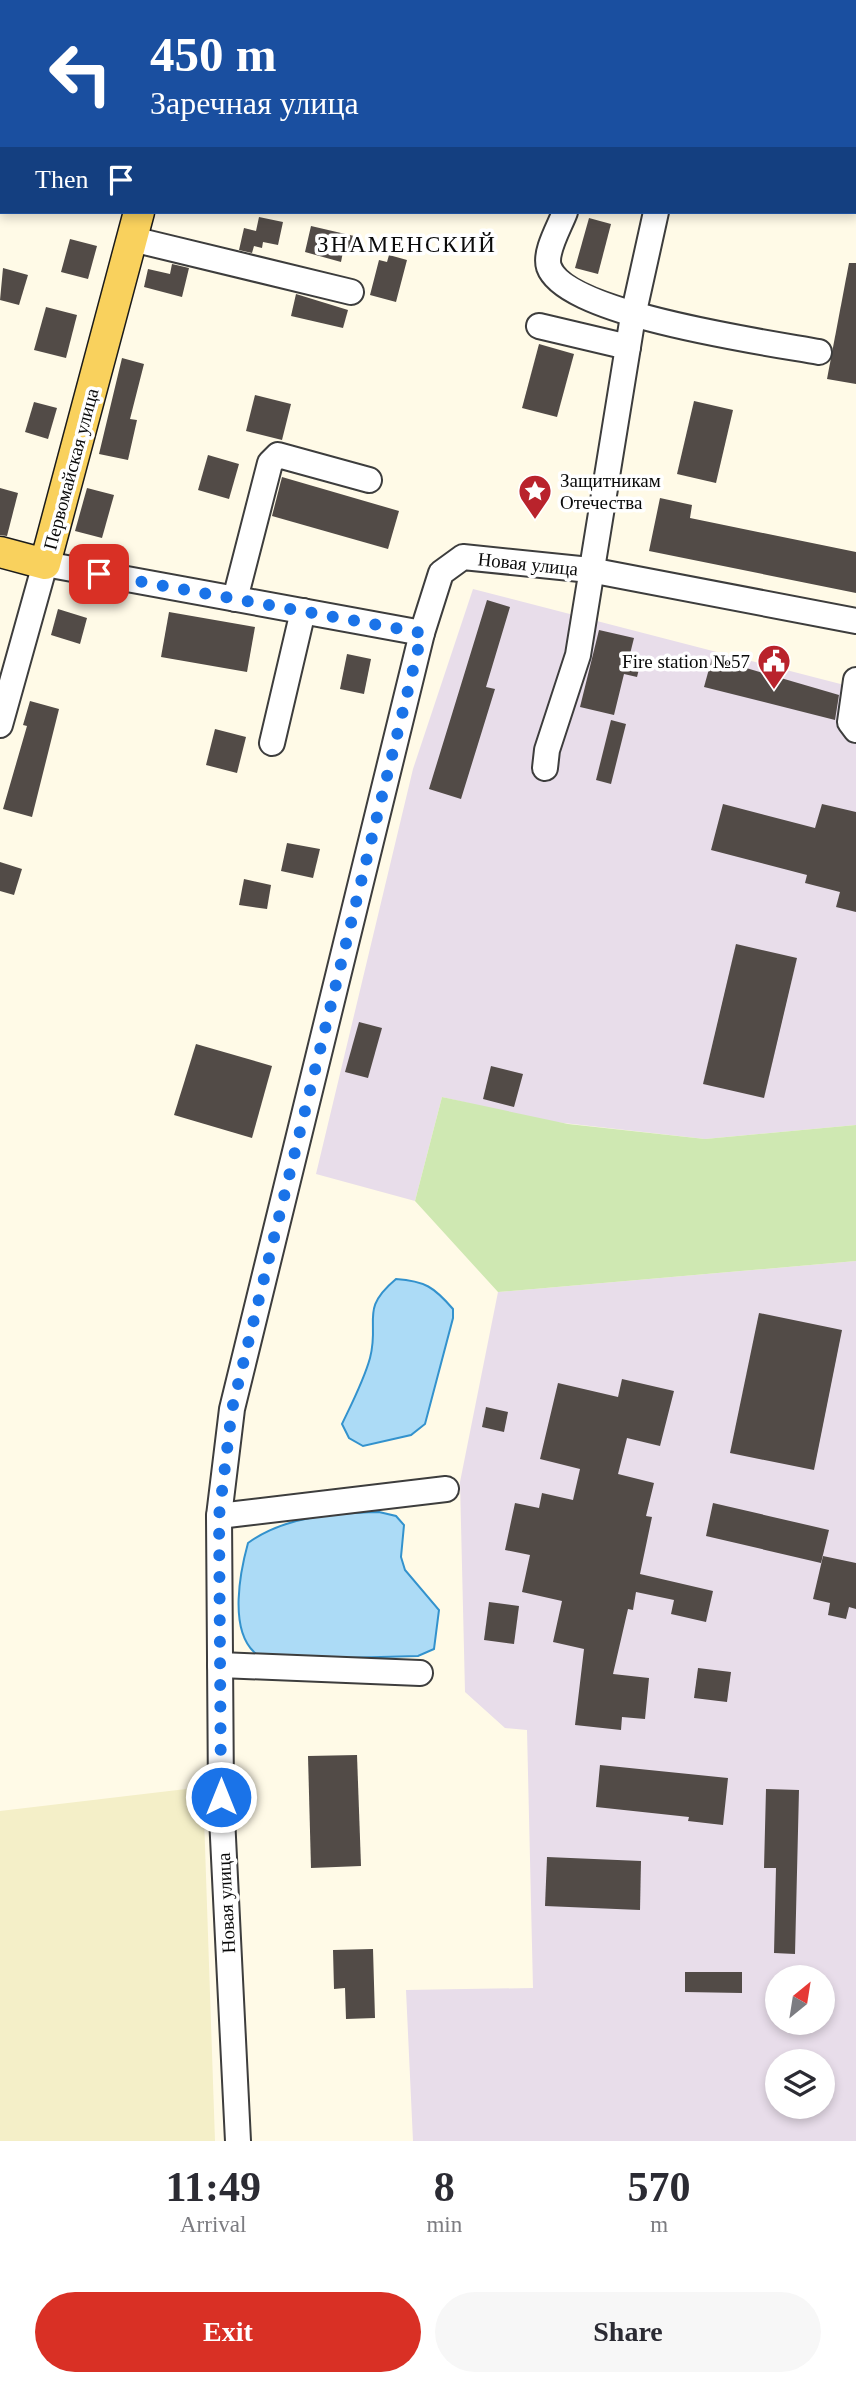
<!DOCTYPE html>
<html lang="en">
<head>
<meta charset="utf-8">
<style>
  body { margin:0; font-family:"Times New Roman",serif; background:#f7f7f7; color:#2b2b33; height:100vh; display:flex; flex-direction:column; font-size:26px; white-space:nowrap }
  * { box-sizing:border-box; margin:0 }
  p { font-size:23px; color:#7c7c81 }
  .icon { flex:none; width:38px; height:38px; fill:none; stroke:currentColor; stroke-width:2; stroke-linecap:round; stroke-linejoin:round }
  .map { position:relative; height:2141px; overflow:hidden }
  .panel { display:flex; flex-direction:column; background:#fff; flex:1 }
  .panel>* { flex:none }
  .guide { position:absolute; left:0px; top:0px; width:858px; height:214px; box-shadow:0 4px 10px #0003; background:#1a4fa0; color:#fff; overflow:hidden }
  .needle { width:46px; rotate:30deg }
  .tools { position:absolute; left:765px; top:1965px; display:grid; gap:14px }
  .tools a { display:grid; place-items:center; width:70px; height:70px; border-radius:50%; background:#fff; box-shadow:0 4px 10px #0003; font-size:35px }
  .pin { position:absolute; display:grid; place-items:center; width:60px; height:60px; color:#fff; margin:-30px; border-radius:14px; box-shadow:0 4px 10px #0006 }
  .me { position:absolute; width:77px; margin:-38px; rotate:0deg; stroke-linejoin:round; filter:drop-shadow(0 0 5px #0008) }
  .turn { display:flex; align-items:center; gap:24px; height:147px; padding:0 35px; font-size:32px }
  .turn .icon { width:91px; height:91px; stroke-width:2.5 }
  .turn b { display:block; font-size:49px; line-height:60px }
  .then { display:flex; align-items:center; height:66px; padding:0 35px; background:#0003; gap:14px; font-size:26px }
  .eta { display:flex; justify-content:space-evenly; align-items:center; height:119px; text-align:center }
  .eta b { font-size:42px; font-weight:800; line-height:49px }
  .action { display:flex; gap:14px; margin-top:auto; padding:14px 35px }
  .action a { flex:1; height:80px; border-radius:42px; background:#d93025; color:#fff; font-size:28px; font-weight:800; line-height:80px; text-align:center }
  .action a+a { background:#f7f7f7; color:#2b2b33 }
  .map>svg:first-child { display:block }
  .industrial { fill:#e8ddea; fill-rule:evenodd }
  .farmland { fill:#f4efc8 }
  .green { fill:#cfe8b2 }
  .water { fill:#acdbf6; stroke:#3392cd; stroke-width:2 }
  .building { fill:#524b47 }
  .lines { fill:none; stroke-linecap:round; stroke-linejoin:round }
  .minor-casing { stroke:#3d3d3d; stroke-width:28 }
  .major-casing { stroke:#1b1b1b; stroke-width:33 }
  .path { stroke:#2c2c2c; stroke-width:3.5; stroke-dasharray:7 3.5; stroke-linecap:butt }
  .minor { stroke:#fff; stroke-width:24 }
  .major { stroke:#f9d15d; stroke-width:30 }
  .route { stroke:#1a73e8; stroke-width:12; stroke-dasharray:0 21.6 }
  .labels { text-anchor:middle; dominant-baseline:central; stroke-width:7; stroke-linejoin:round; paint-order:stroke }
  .street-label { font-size:19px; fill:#0a0a0a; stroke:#fff }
  .poi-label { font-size:19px; fill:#0a0a0a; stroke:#fff; text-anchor:start }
  .quarter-label { font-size:23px; letter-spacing:2px; fill:#0a0a0a; stroke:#fff }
</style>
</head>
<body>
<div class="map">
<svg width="856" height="2141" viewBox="0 0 856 2141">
  <rect width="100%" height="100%" fill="#fffae7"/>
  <!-- industrial -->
  <g class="industrial">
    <path d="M473 589 856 688V1125L705 1139 546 1121 442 1097 415 1201 316 1174 413 769Z"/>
    <path d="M856 1261V2141H413L406 1990 533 1988 527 1730 505 1728 465 1692 460 1482 498 1292ZM777 1978H822V2023H777ZM777 2062H822V2107H777Z"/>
  </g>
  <!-- farmland -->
  <path class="farmland" d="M203 1787 215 2141H0V1811Z"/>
  <!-- green -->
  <path class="green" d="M442 1097 568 1124 705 1139 856 1125V1261L498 1292 415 1201Z"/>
  <!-- water -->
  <g class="water">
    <path d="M396 1279C425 1281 434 1287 453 1309V1318L425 1424 411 1435 363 1446 349 1438 342 1424C352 1403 364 1380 370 1358 380 1320 359 1310 396 1279Z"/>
    <path d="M379 1512 396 1516 404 1525 401 1557 405 1570 439 1610 434 1649 418 1656 269 1660C264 1658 257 1656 254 1652 229 1628 240 1572 248 1543 285 1516 335 1513 379 1512Z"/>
  </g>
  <!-- building -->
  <g class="building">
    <path d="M259 217 283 222 278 245 263 242 262 248 254 246 252 253 239 250 244 228 256 231Z"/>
    <path d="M589 218 611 224 598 274 575 268Z"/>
    <path d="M311 226 354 236 349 254 343 252 341 262 305 252Z"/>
    <path d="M70 239 97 246 88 279 61 272Z"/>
    <path d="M389 255 407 260 396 302 370 295 379 260 387 262Z"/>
    <path d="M849 263H856V384L827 379Z"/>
    <path d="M172 264 189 268 182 297 144 287 148 269 170 274Z"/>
    <path d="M3 268 28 275 19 305 0 300Z"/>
    <path d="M296 294 348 310 343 328 291 316Z"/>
    <path d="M46 307 77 315 66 358 34 350Z"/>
    <path d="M539 344 574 354 557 417 522 408Z"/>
    <path d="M122 358 144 364 130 419 137 420 128 460 99 454Z"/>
    <path d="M255 395 291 404 282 440 246 431Z"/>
    <path d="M694 401 733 410 716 483 677 474Z"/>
    <path d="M34 402 57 408 48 439 25 432Z"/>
    <path d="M208 455 239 464 229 499 198 490Z"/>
    <path d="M282 477 399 511 388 549 272 516Z"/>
    <path d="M0 488 18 493 7 536 0 535Z"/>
    <path d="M87 488 114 495 102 538 75 531Z"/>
    <path d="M660 498 692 505 690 518 856 552V593L649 551Z"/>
    <path d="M487 600 510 607 486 687 495 689 461 799 429 789Z"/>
    <path d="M58 609 87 618 80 644 51 635Z"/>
    <path d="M169 612 255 627 247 672 161 657Z"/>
    <path d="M599 630 634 638 630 654 642 657 637 677 624 674 614 715 580 707Z"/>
    <path d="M347 654 371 659 364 694 340 689Z"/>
    <path d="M712 658 839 695 835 720 704 687Z"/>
    <path d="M30 701 59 709 32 817 3 809 27 726 23 725Z"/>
    <path d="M611 720 626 724 611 784 596 780Z"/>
    <path d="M215 729 246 737 237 773 206 765Z"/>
    <path d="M723 804 815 828 822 804 856 812V912L836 907 840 892 805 883 807 875 711 850Z"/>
    <path d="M287 843 320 849 313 878 281 871Z"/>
    <path d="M0 862 22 869 14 895 0 891Z"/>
    <path d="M244 879 271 885 267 909 239 905Z"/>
    <path d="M736 944 797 958 764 1098 703 1084Z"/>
    <path d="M359 1022 382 1028 368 1078 345 1072Z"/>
    <path d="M196 1044 272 1066 252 1138 174 1115Z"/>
    <path d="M491 1066 523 1074 514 1107 483 1099Z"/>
    <path d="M759 1313 842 1330 814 1470 730 1453Z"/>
    <path d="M622 1379 674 1391 660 1446 627 1438 618 1474 654 1483 646 1516 652 1517 640 1574 713 1591 706 1622 671 1614 674 1600 636 1592 633 1610 628 1609 613 1674 649 1678 645 1719 622 1717 621 1730 575 1725 584 1649 553 1642 562 1601 522 1592 530 1555 505 1550 515 1503 539 1508 542 1493 573 1500 580 1469 540 1459 558 1383 618 1397Z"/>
    <path d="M486 1407 508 1412 504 1432 482 1427Z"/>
    <path d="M713 1503 829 1530 821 1563 706 1536Z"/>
    <path d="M823 1556 856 1563V1609L849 1607 846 1619 828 1615 830 1603 813 1599Z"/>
    <path d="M489 1602 519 1606 514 1644 484 1640Z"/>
    <path d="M698 1668 731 1672 727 1702 694 1698Z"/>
    <path d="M357 1755 361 1866 311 1868 308 1756Z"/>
    <path d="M600 1765 728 1778 723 1825 688 1821 689 1817 596 1807Z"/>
    <path d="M766 1789 799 1790 795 1954 774 1953 776 1868H764Z"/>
    <path d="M547 1857 641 1861 640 1910 545 1906Z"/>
    <path d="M373 1949 375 2018 346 2019 345 1988 334 1989 333 1950Z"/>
    <path d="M685 1972H742V1993L685 1992Z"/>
  </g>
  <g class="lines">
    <defs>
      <g id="minor">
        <path d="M433 0 439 2"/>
        <path d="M703 2V0"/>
        <path d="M782 2V0"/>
        <path d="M839 2V0"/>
        <path d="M565 212C560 226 544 252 549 267 566 315 770 343 819 352"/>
        <path d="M132 239 351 292"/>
        <path d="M539 326 628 347"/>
        <path d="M235 599 270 463 278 455 369 480"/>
        <path d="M856 680 850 722 856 730"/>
        <path d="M0 725 45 564 422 633"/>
        <path d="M272 743 303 611"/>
        <path d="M545 768 547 750 578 655 633 316 656 212"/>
        <path d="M219 1516 446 1489"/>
        <path d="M220 1665 420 1673"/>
        <path d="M238 2141 221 1797 219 1516 232 1409 422 633 441 573 463 557 590 570 856 621"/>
      </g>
      <g id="major">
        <path d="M749 0 755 2"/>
        <path d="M194 2V0"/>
        <path d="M0 552 45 564 139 212"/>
      </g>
    </defs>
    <!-- minor casing -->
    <use href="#minor" class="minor-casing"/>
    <!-- major casing -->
    <use href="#major" class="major-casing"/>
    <!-- path -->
    <path class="path" d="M540 0V2"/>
    <!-- minor -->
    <use href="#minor" class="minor"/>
    <!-- major -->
    <use href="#major" class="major"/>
  </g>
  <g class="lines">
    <!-- route -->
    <path class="route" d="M99 574 422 633 232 1409 219 1516 221 1797"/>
  </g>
  <!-- icons -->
  <defs>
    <symbol id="sight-pin" viewBox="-11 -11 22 30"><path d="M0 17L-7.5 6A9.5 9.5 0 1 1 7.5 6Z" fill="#b9232c" stroke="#fff"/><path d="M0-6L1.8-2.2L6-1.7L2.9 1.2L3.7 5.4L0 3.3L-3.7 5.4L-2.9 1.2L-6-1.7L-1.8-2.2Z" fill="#fff"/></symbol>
    <symbol id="civic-pin" viewBox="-11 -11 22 30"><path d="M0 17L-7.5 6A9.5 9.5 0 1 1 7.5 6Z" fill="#b9232c" stroke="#fff"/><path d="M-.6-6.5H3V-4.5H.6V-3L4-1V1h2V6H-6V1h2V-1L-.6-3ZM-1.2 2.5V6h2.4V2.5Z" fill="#fff"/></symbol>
  </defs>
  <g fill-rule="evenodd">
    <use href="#sight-pin" x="516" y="472" width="38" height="52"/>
    <use href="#civic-pin" x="755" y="642" width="38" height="52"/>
  </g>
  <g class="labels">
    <!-- street labels -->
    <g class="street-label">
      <text transform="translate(71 469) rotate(-75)">Первомайская улица</text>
      <text transform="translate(528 564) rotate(6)">Новая улица</text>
      <text transform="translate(226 1903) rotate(-93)">Новая улица</text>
    </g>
    <!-- poi labels -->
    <g class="poi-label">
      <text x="560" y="480">Защитникам<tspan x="560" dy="22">Отечества</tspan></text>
      <text x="750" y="661" text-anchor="end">Fire station №57</text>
    </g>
    <!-- quarter labels -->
    <g class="quarter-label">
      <text x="407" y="244">ЗНАМЕНСКИЙ</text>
    </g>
  </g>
</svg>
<div class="tools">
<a><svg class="needle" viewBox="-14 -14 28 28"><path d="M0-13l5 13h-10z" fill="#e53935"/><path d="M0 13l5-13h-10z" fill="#7c7c81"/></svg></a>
<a><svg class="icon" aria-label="layers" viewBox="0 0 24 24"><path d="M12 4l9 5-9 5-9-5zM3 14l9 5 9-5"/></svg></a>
</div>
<div class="pin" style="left:99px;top:574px;background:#d93025"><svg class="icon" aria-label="arrive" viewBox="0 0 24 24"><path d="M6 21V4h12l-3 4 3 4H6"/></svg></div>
<svg class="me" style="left:221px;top:1797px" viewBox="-20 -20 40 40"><circle r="17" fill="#1a73e8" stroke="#fff" stroke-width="3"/><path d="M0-11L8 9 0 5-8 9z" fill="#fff"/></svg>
<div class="guide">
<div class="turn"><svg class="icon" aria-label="left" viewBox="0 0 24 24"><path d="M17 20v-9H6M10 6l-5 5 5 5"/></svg><div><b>450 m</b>Заречная улица</div></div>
<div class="then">Then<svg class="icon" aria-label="arrive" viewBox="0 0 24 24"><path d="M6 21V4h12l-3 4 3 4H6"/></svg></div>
</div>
</div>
<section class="panel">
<div class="eta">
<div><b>11:49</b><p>Arrival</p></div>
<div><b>8</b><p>min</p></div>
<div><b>570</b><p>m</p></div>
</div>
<div class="action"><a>Exit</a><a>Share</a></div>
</section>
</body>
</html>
